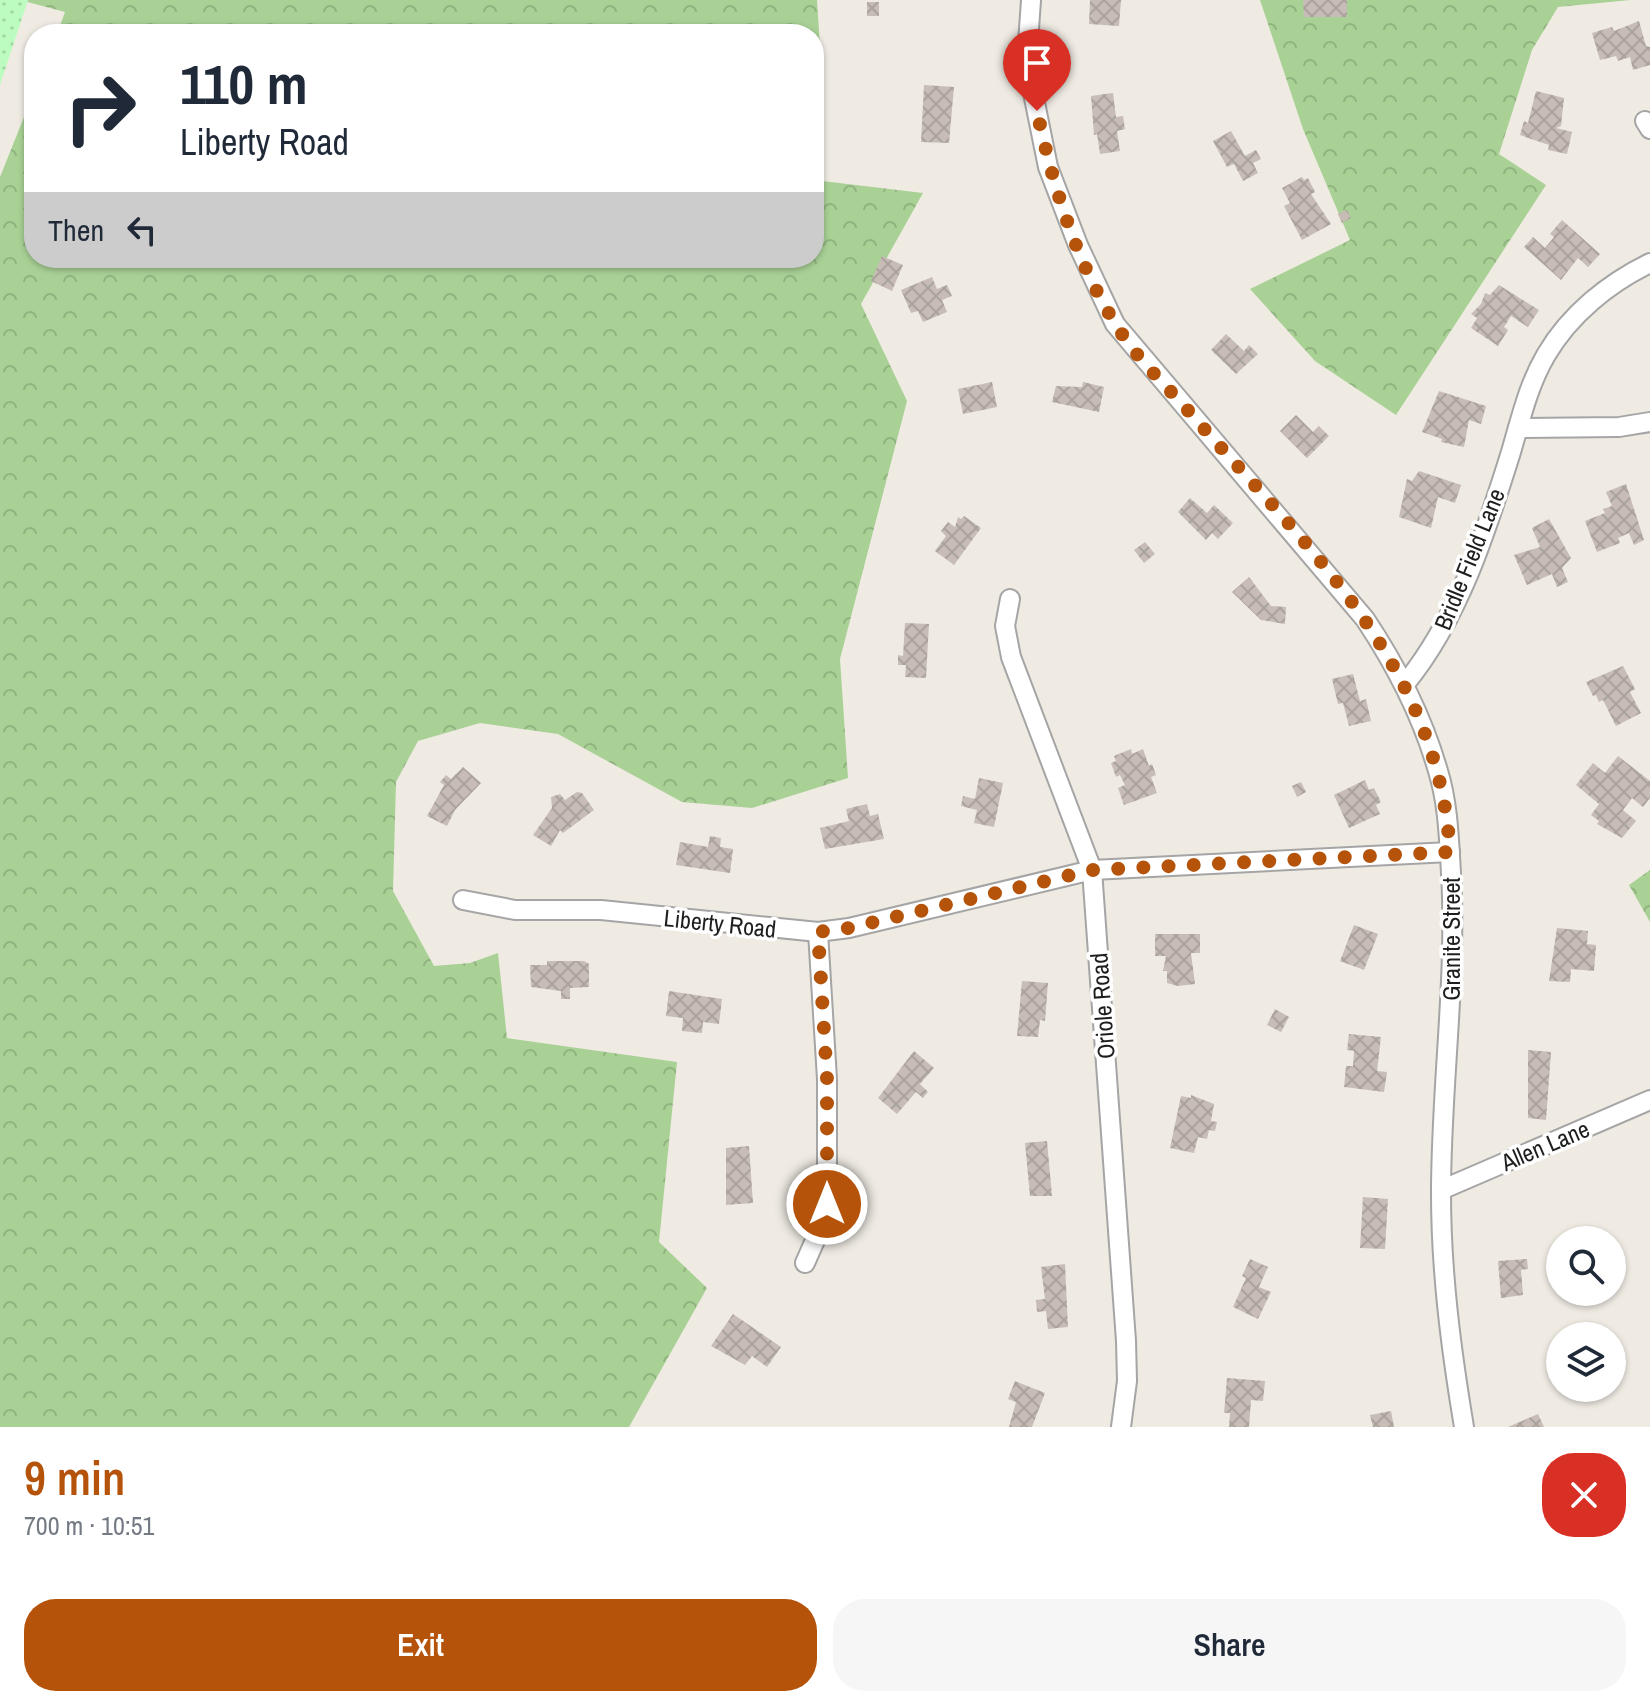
<!DOCTYPE html>
<html lang="en">
<head>
<meta charset="utf-8">
<style>
  body { margin:0; font-family:"Archivo Narrow",sans-serif; background:#f6f6f7; color:#1f2937; height:100vh; display:flex; flex-direction:column; font-size:30px; white-space:nowrap }
  * { box-sizing:border-box; margin:0 }
  p { font-size:26px; color:#747a83 }
  .icon { flex:none; width:44px; height:44px; fill:none; stroke:currentColor; stroke-width:2; stroke-linecap:round; stroke-linejoin:round }
  .map { position:relative; height:1427px; overflow:hidden }
  .panel { display:flex; flex-direction:column; background:#fff; flex:1 }
  .panel>* { flex:none }
  .guide { position:absolute; left:24px; top:24px; width:800px; height:244px; border-radius:32px; box-shadow:0 2px 6px #0004; background:#fff; color:#1f2937; overflow:hidden }
  .buttons { position:absolute; left:1546px; top:1226px; display:grid; gap:16px }
  .buttons a { display:grid; place-items:center; width:80px; height:80px; border-radius:50%; background:#fff; box-shadow:0 2px 6px #0004; font-size:40px }
  .pin { position:absolute; display:grid; place-items:center; width:68px; height:68px; color:#fff; margin:-82px -34px; border-radius:50% 50% 50% 0; rotate:-45deg; box-shadow:0 0 8px #0007 }
  .pin .icon { rotate:45deg }
  .me { position:absolute; width:88px; margin:-44px; rotate:0deg; stroke-linejoin:round; filter:drop-shadow(0 0 6px #0008) }
  .turn { display:flex; align-items:center; gap:28px; height:168px; padding:0 24px; font-size:36px }
  .turn .icon { width:104px; height:104px; stroke-width:2.5 }
  .turn b { display:block; font-size:56px; line-height:68px }
  .then { display:flex; align-items:center; height:76px; padding:0 24px; background:#0003; gap:16px; font-size:30px }
  .round { display:grid; place-items:center; flex:none; width:84px; height:84px; border-radius:32px; background:#f6f6f7 }
  .head { display:flex; align-items:center; justify-content:space-between; height:136px; padding:0 24px }
  h1 { font-size:48px; font-weight:600; line-height:60px; color:#b45309 }
  .cta { display:flex; gap:16px; margin-top:auto; padding:16px 24px }
  .cta a { flex:1; height:92px; border-radius:32px; background:#b45309; color:#fff; font-size:32px; font-weight:600; line-height:92px; text-align:center }
  .cta a+a { background:#f6f6f7; color:#1f2937 }
  .map>svg:first-child { display:block }
  .forest { fill:url(#forest-crowns) }
  .park { fill:url(#park-dots) }
  .building { fill:url(#building-cross-hatch) }
  .lines { fill:none; stroke-linecap:round; stroke-linejoin:round }
  .street-casing { stroke:#a5a5a5; stroke-width:22 }
  .street { stroke:#fff; stroke-width:18 }
  .route { stroke:#b45309; stroke-width:14; stroke-dasharray:0 25.2 }
  .labels { text-anchor:middle; dominant-baseline:central; stroke-width:7; stroke-linejoin:round; paint-order:stroke }
  .street-label { font-size:24px; fill:#1e1e1e; stroke:#fff }
</style>
</head>
<body>
<div class="map">
<svg width="1650" height="1427" viewBox="0 0 1650 1427">
  <defs>
    <pattern id="forest-crowns" width="20" height="18" patternUnits="userSpaceOnUse" patternTransform="scale(2)"><rect width="20" height="18" fill="#a9d195"/><path d="M2 6a3 3 0 1 1 6 0M12 15a3 3 0 1 1 6 0" fill="none" stroke="#91b380"/></pattern>
    <pattern id="park-dots" width="8" height="8" patternUnits="userSpaceOnUse" patternTransform="scale(2)"><rect width="8" height="8" fill="#bdfcc0"/><path d="M2 2h.1M6 6h.1" fill="none" stroke="#a2d8a5" stroke-width="1.8" stroke-linecap="round"/></pattern>
    <pattern id="building-cross-hatch" width="8" height="8" patternUnits="userSpaceOnUse" patternTransform="scale(2)"><rect width="8" height="8" fill="#c7bdb6"/><path d="M0 0l8 8M0 8l8-8" fill="none" stroke="#aaa29c"/></pattern>
  </defs>
  <rect width="100%" height="100%" fill="#efebe3"/>
  <!-- forest -->
  <g class="forest">
    <path d="M20 0H817L820 46 814 74V34H57L65 12Z"/>
    <path d="M1260 0H1630L1558 7 1532 50 1499 154 1546 185 1396 415 1315 361 1250 289 1350 240 1303 129Z"/>
    <path d="M34 92V258H814V180L923 193 861 304 907 401 840 659 848 778 752 808 682 802 558 734 480 723 418 741 396 782 393 891 434 966 470 963 498 953 507 1038 677 1062 659 1242 707 1288 629 1427H0V177Z"/>
    <path d="M1650 870V922L1629 885Z"/>
  </g>
  <!-- park -->
  <path class="park" d="M0 0H28L0 85Z"/>
  <!-- building -->
  <g class="building">
    <path d="M1090 0H1121L1119 26 1089 24Z"/>
    <path d="M1303 0H1347V17H1304Z"/>
    <rect x="867" y="2" width="12" height="14"/>
    <path d="M1639 21 1646 46 1650 47V65L1633 70 1630 57 1618 61 1616 56 1600 60 1592 33 1612 27 1614 31Z"/>
    <path d="M924 85 954 87 949 143 921 142Z"/>
    <path d="M1536 91 1564 98 1561 126 1556 128 1572 132 1567 154 1548 150 1549 145 1520 135 1524 121 1528 123Z"/>
    <path d="M1113 93 1116 117 1123 116 1125 129 1117 131 1120 151 1100 154 1097 134 1094 135 1091 96Z"/>
    <path d="M1231 131 1245 156 1256 150 1261 159 1253 163 1258 173 1243 181 1234 164 1227 167 1213 141Z"/>
    <path d="M1302 177 1304 180 1308 178 1315 192 1311 194 1331 224 1302 240 1284 206 1290 203 1282 188Z"/>
    <path d="M1347 210 1351 218 1342 223 1338 214Z"/>
    <path d="M1562 220 1600 254 1588 267 1578 258 1561 280 1524 247 1533 237 1545 248 1554 237 1550 234Z"/>
    <path d="M882 256 903 265 892 291 871 281Z"/>
    <path d="M932 277 937 289 947 285 952 296 942 300 947 312 923 322 918 311 911 313 901 290Z"/>
    <path d="M1499 285 1539 310 1528 327 1511 316 1504 327 1508 330 1498 346 1471 328 1477 318 1471 314 1481 304 1485 293 1490 295Z"/>
    <path d="M1226 334 1244 351 1249 345 1258 354 1236 374 1211 350Z"/>
    <path d="M992 382 997 407 963 414 958 389Z"/>
    <path d="M1083 382 1104 387 1099 412 1052 402 1056 386 1082 387Z"/>
    <path d="M1439 391 1486 406 1481 424 1469 420 1464 447 1441 442 1442 439 1422 432Z"/>
    <path d="M1296 415 1313 432 1319 426 1329 436 1307 458 1280 431Z"/>
    <path d="M1419 471 1461 485 1455 503 1438 497 1431 528 1399 517 1407 479 1412 481Z"/>
    <path d="M1626 484 1644 540 1634 545 1629 533 1618 538 1620 543 1597 552 1585 521 1605 513 1603 509 1612 506 1606 492Z"/>
    <path d="M1190 498 1207 513 1214 505 1233 523 1218 539 1212 533 1206 540 1178 512Z"/>
    <path d="M964 516 981 528 954 565 935 551 946 536 941 531 948 522 955 527 958 517 961 519Z"/>
    <path d="M1549 519 1571 558 1562 568 1568 582 1557 587 1552 574 1527 585 1514 555 1540 547 1532 528Z"/>
    <path d="M1145 542 1155 554 1144 563 1134 550Z"/>
    <path d="M1249 577 1271 606 1286 607 1285 624 1261 620 1232 592Z"/>
    <path d="M905 623 929 624 926 678 905 677 906 665H898V655L903 656Z"/>
    <path d="M1623 666 1635 689 1630 692 1641 713 1616 726 1603 700 1599 702 1596 695 1593 696 1586 682Z"/>
    <path d="M1353 674 1360 701 1366 699 1371 721 1349 726 1343 703 1338 704 1332 679Z"/>
    <path d="M1131 749 1132 754 1143 749 1149 766 1152 764 1156 775 1151 777 1157 793 1124 805 1118 788 1125 785 1120 775 1116 777 1111 763 1116 761 1114 756Z"/>
    <path d="M1618 756 1650 781V798L1643 807 1632 798 1623 810 1636 821 1622 838 1597 824 1599 821 1591 815 1599 804 1576 785 1593 763 1605 773Z"/>
    <path d="M463 767 481 783 455 810 447 826 427 816 444 785 440 782 446 775 451 779Z"/>
    <path d="M979 778 1003 783 994 827 974 823 977 810 961 806 963 796 975 799Z"/>
    <path d="M1365 780 1369 790 1374 788 1381 802 1376 805 1380 814 1349 828 1334 795Z"/>
    <path d="M1301 782 1306 792 1297 797 1292 786Z"/>
    <path d="M577 792 582 793 594 810 563 833 560 830 551 846 533 835 552 808 551 797 560 794 565 800Z"/>
    <path d="M867 804 870 816 878 814 884 839 825 849 820 828 849 821 846 809Z"/>
    <path d="M710 836 721 838 720 847 733 849 730 873 676 865 680 842 708 847Z"/>
    <path d="M1354 925 1378 934 1364 970 1340 961Z"/>
    <path d="M1557 928 1588 931 1587 944 1596 945 1594 971 1571 969 1570 982 1549 981Z"/>
    <path d="M1155 934H1200V953H1191L1195 984 1178 986 1167 983V971H1163L1166 956H1155Z"/>
    <path d="M547 961H584L589 964V987L570 988V999H561V991L531 987 530 965H547Z"/>
    <path d="M1022 981 1048 983 1045 1021 1040 1020 1038 1037 1017 1036Z"/>
    <path d="M669 991 722 999 719 1024 703 1022 702 1033 682 1031 683 1018 666 1016Z"/>
    <path d="M1275 1009 1289 1017 1281 1032 1267 1025Z"/>
    <path d="M1349 1034 1381 1037 1377 1071 1387 1072 1384 1092 1344 1087 1346 1066H1353L1354 1051 1347 1050Z"/>
    <path d="M1528 1050 1551 1052 1546 1120 1528 1118Z"/>
    <path d="M914 1051 934 1068 920 1084 928 1092 923 1098 916 1092 897 1114 878 1098Z"/>
    <path d="M1191 1095 1214 1104 1211 1121 1217 1122 1215 1131 1209 1130 1207 1139 1198 1137 1194 1153 1170 1148 1181 1096 1191 1098Z"/>
    <path d="M1047 1141 1052 1196H1030L1025 1143Z"/>
    <path d="M749 1146 753 1203 726 1205V1148Z"/>
    <path d="M1363 1197 1388 1199 1385 1249 1360 1248Z"/>
    <path d="M1250 1259 1268 1267 1259 1287 1271 1292 1258 1319 1233 1307 1246 1278 1242 1276Z"/>
    <path d="M1527 1259 1528 1269 1521 1270 1523 1295 1501 1298 1498 1261Z"/>
    <path d="M1065 1264 1068 1327 1048 1329 1046 1311 1037 1312 1036 1300 1045 1299 1041 1267Z"/>
    <path d="M733 1314 781 1347 767 1367 752 1356 745 1365 711 1346Z"/>
    <path d="M1227 1378 1265 1381 1263 1401 1251 1400 1249 1427H1229L1230 1413H1224Z"/>
    <path d="M1015 1381 1045 1393 1032 1427H1009L1016 1402 1008 1399Z"/>
    <path d="M1391 1411 1394 1427H1373L1370 1415Z"/>
    <path d="M1538 1414 1544 1427H1508Z"/>
  </g>
  <g class="lines">
    <defs>
      <g id="street">
        <path d="M1031 0 1028 43 1031 83 1048 167 1078 245 1115 324 1365 619C1397 667 1422 715 1438 771 1448 803 1449 839 1451 873 1457 980 1441 1085 1441 1193 1441 1272 1451 1349 1464 1427"/>
        <path d="M1645 121 1650 129"/>
        <path d="M1518 428 1619 427 1650 422"/>
        <path d="M1010 599 1005 626 1011 657 1092 870 1126 1341 1127 1381 1121 1427"/>
        <path d="M1405 684C1459 618 1486 532 1511 452 1521 418 1528 386 1546 355 1570 314 1609 283 1650 263"/>
        <path d="M463 900 515 910H601L818 932 849 928 1092 870 1450 852"/>
        <path d="M1441 1190 1650 1100"/>
        <path d="M805 1263 824 1220 827 1204V1079L818 932"/>
      </g>
    </defs>
    <!-- street casing -->
    <use href="#street" class="street-casing"/>
    <!-- street -->
    <use href="#street" class="street"/>
  </g>
  <g class="lines">
    <!-- route -->
    <path class="route" d="M827 1204V1079L818 932 849 928 1092 870 1450 852C1439 667 1306 545 1191 414 1168 387 1139 361 1120 331 1077 266 1053 186 1037 111"/>
  </g>
  <g class="labels">
    <!-- street labels -->
    <g class="street-label">
      <text transform="translate(1469 559) rotate(-68)">Bridle Field Lane</text>
      <text transform="translate(720 923) rotate(6)">Liberty Road</text>
      <text transform="translate(1451 939) rotate(-90)">Granite Street</text>
      <text transform="translate(1102 1006) rotate(-94)">Oriole Road</text>
      <text transform="translate(1545 1145) rotate(-23)">Allen Lane</text>
    </g>
  </g>
</svg>
<div class="buttons">
<a><svg class="icon" aria-label="search" viewBox="0 0 24 24"><circle cx="10" cy="10" r="6"/><path d="M15 15l6 6"/></svg></a>
<a><svg class="icon" aria-label="layers" viewBox="0 0 24 24"><path d="M12 4l9 5-9 5-9-5zM3 14l9 5 9-5"/></svg></a>
</div>
<div class="pin" style="left:1037px;top:111px;background:#d93025"><svg class="icon" aria-label="arrive" viewBox="0 0 24 24"><path d="M6 21V4h12l-3 4 3 4H6"/></svg></div>
<svg class="me" style="left:827px;top:1204px" viewBox="-20 -20 40 40"><circle r="17" fill="#b45309" stroke="#fff" stroke-width="3"/><path d="M0-11L8 9 0 5-8 9z" fill="#fff"/></svg>
<div class="guide">
<div class="turn"><svg class="icon" aria-label="right" viewBox="0 0 24 24"><path d="M7 20v-9h11M14 6l5 5-5 5"/></svg><div><b>110 m</b>Liberty Road</div></div>
<div class="then">Then<svg class="icon" aria-label="left" viewBox="0 0 24 24"><path d="M17 20v-9H6M10 6l-5 5 5 5"/></svg></div>
</div>
</div>
<section class="panel">
<div class="head"><div><h1>9 min</h1><p>700 m · 10:51</p></div><a class="round" style="background:#d93025;color:#fff"><svg class="icon" aria-label="close" viewBox="0 0 24 24"><path d="M6 6l12 12M18 6L6 18"/></svg></a></div>
<div class="cta"><a>Exit</a><a>Share</a></div>
</section>
</body>
</html>
